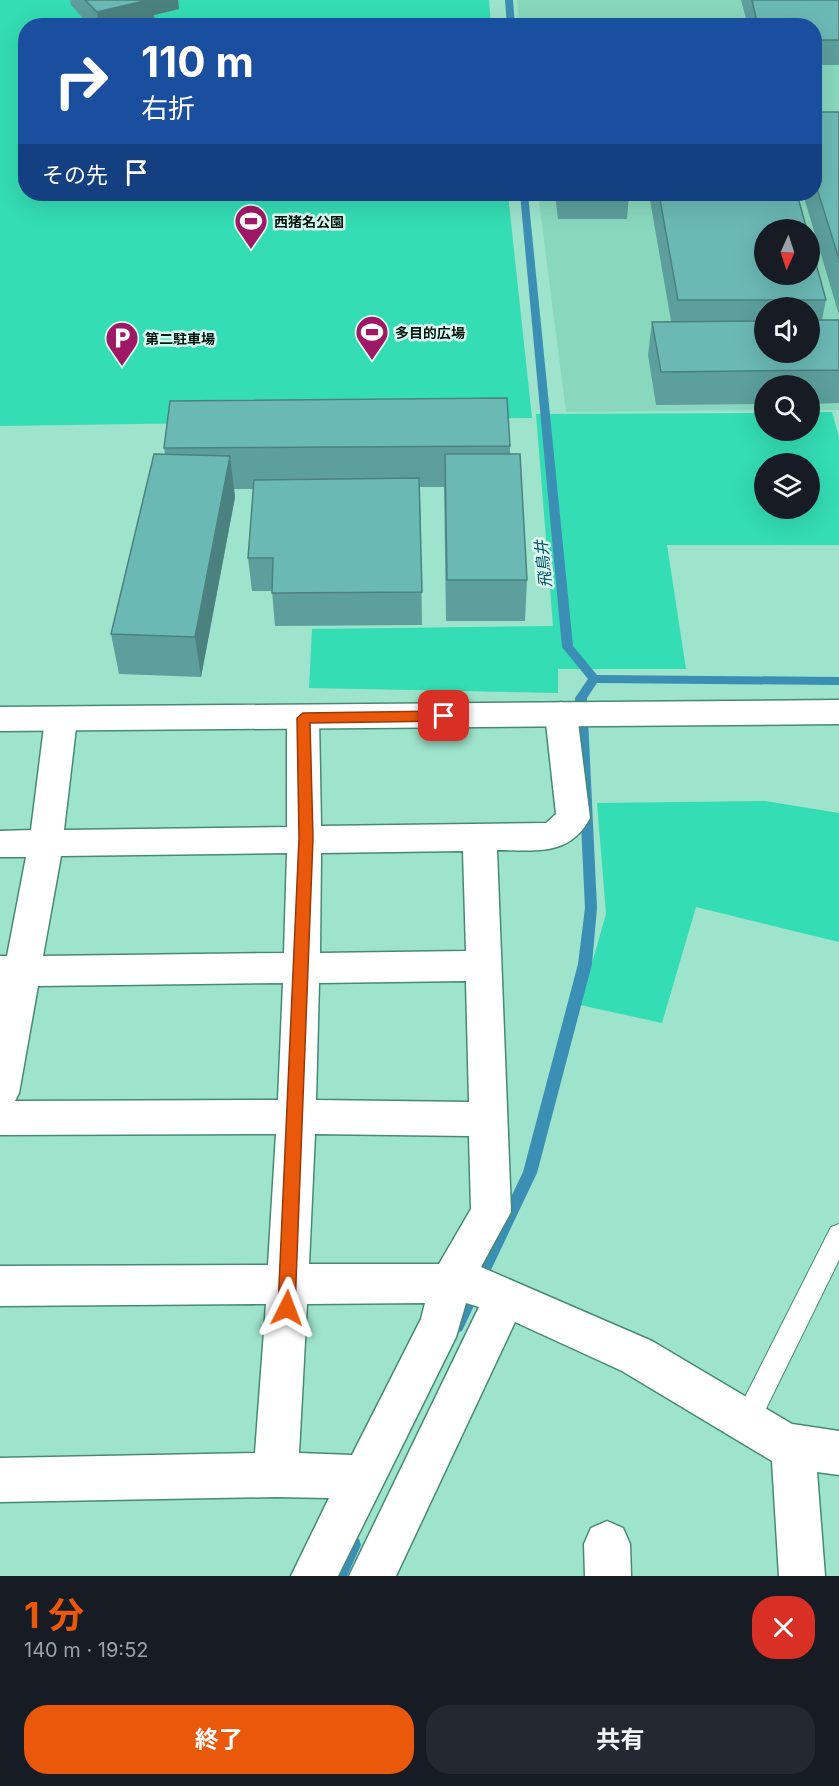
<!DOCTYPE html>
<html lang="ja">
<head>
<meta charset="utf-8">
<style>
  body { margin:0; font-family:Inter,"Noto Sans JP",sans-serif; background:#242831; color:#f1f3f6; height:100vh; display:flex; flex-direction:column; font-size:22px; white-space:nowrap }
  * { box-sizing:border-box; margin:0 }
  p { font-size:20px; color:#9ea1a6 }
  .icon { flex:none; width:33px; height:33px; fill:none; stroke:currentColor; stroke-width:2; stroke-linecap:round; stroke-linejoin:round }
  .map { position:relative; height:1576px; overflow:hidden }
  .drawer { display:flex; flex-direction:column; background:#171b24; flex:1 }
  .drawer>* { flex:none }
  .top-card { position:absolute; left:18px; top:18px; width:804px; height:183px; border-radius:24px; box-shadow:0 6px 24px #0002; background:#1a4fa0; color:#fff; overflow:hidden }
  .needle { width:39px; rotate:183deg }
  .tools { position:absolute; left:754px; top:219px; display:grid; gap:12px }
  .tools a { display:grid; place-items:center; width:66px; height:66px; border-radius:50%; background:#171b24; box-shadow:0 6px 24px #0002; font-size:30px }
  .pin { position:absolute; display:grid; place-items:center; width:51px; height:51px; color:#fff; margin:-26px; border-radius:12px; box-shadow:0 3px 9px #0006 }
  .me { position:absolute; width:66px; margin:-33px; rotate:3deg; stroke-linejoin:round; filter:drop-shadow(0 0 4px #0008) }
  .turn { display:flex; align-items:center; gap:21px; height:126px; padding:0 24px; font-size:27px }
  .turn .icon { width:78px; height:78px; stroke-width:2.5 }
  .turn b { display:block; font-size:42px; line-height:51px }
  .then { display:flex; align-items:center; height:57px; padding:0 24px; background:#0003; gap:12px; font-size:22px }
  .round { display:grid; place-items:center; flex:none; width:63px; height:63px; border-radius:24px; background:#242831 }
  .headline { display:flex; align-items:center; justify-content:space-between; height:102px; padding:0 24px }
  h1 { font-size:36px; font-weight:700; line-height:45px; color:#ea580c }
  .button { display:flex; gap:12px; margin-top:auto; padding:12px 24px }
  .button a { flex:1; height:69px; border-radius:24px; background:#ea580c; color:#fff; font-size:24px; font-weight:700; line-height:69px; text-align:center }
  .button a+a { background:#242831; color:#f1f3f6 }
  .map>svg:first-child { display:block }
  .built { fill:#89d8be; fill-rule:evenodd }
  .green { fill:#34ddb4; fill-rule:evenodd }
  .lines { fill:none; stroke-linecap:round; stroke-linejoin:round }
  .stream { fill:#3b8eb4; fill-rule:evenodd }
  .service-casing { stroke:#468a76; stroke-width:2 }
  .minor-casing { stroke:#468a76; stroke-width:3 }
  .tertiary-casing { stroke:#468a76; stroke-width:3 }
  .service { fill:#fff; fill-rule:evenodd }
  .minor { fill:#fff; fill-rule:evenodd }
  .tertiary { fill:#fff; fill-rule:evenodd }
  .wall { fill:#5c9f9c; fill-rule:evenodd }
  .shaded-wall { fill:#4b827f }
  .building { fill:#6bb9b5; stroke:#4b827f; stroke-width:1.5 }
  .route { fill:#ea580c; stroke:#983908; stroke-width:1.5 }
  .labels { text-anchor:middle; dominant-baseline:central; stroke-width:5; stroke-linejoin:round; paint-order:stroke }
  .far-poi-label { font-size:14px; font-weight:bold; fill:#00160f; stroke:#dafcf0; text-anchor:start }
  .water-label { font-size:16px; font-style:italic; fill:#054c67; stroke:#dafcf0 }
</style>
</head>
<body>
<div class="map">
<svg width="839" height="1576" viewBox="0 0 839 1576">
  <rect width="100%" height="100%" fill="#9ee3cc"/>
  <!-- built -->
  <path class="built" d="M517 0H839V410H810V386H765V410L566 412 538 194H814V26L519 25ZM765 230H810V274H765ZM765 308H810V352H765Z"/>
  <!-- green -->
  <g class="green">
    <path d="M0 0H489L491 25 26 26V194H508L532 418 0 426Z"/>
    <path d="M810 412H832L839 437V545H667L686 669H558V693L309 688 312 629 553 626 536 414 765 413V430H810ZM765 464H810V508H765Z"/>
    <path d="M765 801 839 813V942L696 907 662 1023 580 1005 606 914 597 803Z"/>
  </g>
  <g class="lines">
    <!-- stream -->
    <g class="stream">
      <path d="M505 0H513L515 26H507Z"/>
      <path d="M520 194H528L573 646 597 675 839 677V685L597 683 587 698 597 908 592 964 537 1173 462 1331 457 1333 452 1331 449 1326 523 1172 578 964 585 908 575 698 588 679 562 647Z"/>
      <path d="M353 1537 359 1539 361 1545 347 1576H330L347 1539Z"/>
    </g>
    <defs>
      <path id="service" d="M839 1224V1260L755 1431 746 1435 737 1431 733 1422 737 1413 831 1227Z"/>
      <g id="minor">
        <path d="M561 702 572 706 577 714 590 818C569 857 536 850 497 850L511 1212 481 1267 652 1341 792 1424 839 1431V1475L817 1472 825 1576H779L772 1461 622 1371 515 1322 396 1576H349L479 1307 466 1303 456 1337 338 1576H291L329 1498 276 1497 0 1502V1458L255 1453 266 1304 0 1306V1266L268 1265 276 1134 0 1135V956H7L26 857H0V831L31 830 45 719 50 711 61 707 72 711 77 719 64 830 287 827V718L292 710 303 706 314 710 319 718 321 826 546 823 556 814 545 714 550 706ZM463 851 466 951 320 953 321 853ZM287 853 284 953 43 956 61 856ZM466 981 469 1102 316 1100 319 983ZM283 983 278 1100 15 1101 19 1093 38 986ZM315 1134 469 1136 471 1209 439 1264H309ZM425 1303 421 1319 352 1455 299 1453 307 1304Z"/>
        <path d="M607 1521 623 1528 630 1544 631 1576H585L584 1544 591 1528Z"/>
      </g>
      <path id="tertiary" d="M839 700V724L0 731V707Z"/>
    </defs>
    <!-- service casing -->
    <use href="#service" class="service-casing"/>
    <!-- minor casing -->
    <use href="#minor" class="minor-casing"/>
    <!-- tertiary casing -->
    <use href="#tertiary" class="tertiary-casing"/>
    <!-- service -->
    <use href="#service" class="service"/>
    <!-- minor -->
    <use href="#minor" class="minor"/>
    <!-- tertiary -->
    <use href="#tertiary" class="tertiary"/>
  </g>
  <!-- wall -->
  <g class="wall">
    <path d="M70 0H178L179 9 154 15 155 24 149 26H90L71 5Z"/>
    <path d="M741 0H839V65H814V26H748Z"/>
    <path d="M814 112H839V315L803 194H814Z"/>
    <path d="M555 194H629L627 219H558Z"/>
    <path d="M649 194H797L826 300 822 320H839V403L810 404V386H765V404L656 405 648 355 652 322 671 321ZM765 308H810V352H765Z"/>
    <path d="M510 446V454L527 580 525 621H446L444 487H420L422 625 275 626 272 591H252L248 558 253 489H234L235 497 201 677 119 674 111 634 165 454 164 448Z"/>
  </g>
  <!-- shaded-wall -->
  <g class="shaded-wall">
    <path d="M146 0H178L179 9 154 15 155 24 149 26H99L97 12Z"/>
    <path d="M230 456 235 497 201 677 195 637Z"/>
  </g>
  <!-- building -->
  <g class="building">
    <path d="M85 0H148L97 12Z"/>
    <path d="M752 0H839V40H814V26H758Z"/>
    <path d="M814 112H839V259L814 179Z"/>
    <path d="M659 194H797L807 230H765V274H810V242L826 300H678Z"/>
    <path d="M810 320H839V370L661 372 652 322 765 321V352H810Z"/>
    <path d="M507 398 510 446 164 448 170 401Z"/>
    <path d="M154 454 230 456 195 637 111 634Z"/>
    <path d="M445 454H520L527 580H447Z"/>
    <path d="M419 478 422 592 272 593 273 558H248L254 480Z"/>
  </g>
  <!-- route -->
  <path class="route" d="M444 711 450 716 444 721 310 723 313 838 295 1308 293 1314 287 1317 281 1314 278 1308 299 838 297 718 303 713Z"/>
  <!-- icons -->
  <defs>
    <symbol id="stadium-pin" viewBox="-11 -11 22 30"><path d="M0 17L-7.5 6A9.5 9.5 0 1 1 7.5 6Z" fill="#9f1866" stroke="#dafcf0"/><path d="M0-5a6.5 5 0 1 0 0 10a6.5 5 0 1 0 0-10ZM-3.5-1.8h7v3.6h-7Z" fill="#fff"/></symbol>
    <symbol id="parking-pin" viewBox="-11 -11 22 30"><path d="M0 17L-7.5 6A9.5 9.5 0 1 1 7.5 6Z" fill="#9f1866" stroke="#dafcf0"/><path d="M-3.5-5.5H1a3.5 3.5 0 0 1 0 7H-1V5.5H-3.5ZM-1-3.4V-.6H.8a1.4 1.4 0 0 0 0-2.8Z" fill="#fff"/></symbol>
  </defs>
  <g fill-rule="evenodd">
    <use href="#stadium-pin" x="232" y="202" width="38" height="52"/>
    <use href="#stadium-pin" x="353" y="313" width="38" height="52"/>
    <use href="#parking-pin" x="103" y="319" width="38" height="52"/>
  </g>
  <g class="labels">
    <!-- far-poi labels -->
    <g class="far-poi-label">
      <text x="274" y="221">西猪名公園</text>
      <text x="395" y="332">多目的広場</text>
      <text x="145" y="338">第二駐車場</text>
    </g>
    <!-- water labels -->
    <g class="water-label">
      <text transform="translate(543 564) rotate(-96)">飛鳥井</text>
    </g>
  </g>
</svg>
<div class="tools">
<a><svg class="needle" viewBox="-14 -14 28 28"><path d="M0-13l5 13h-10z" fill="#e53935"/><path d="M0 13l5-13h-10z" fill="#9ea1a6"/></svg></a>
<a><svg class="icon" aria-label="sound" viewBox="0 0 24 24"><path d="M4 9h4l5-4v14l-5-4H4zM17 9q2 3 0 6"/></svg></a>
<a><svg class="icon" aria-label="search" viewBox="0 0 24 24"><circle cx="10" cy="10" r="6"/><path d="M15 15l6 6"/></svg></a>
<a><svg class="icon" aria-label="layers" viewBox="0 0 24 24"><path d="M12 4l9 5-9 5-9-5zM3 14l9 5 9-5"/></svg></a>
</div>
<div class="pin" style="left:444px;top:716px;background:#d93025"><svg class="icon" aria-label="arrive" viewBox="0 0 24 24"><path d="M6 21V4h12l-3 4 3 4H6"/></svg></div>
<svg class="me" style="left:287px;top:1308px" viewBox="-20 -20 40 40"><path d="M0-17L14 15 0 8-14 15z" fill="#ea580c" stroke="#fff" stroke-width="4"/></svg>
<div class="top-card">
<div class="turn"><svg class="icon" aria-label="right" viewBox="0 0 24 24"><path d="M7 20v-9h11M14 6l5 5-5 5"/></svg><div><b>110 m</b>右折</div></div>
<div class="then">その先<svg class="icon" aria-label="arrive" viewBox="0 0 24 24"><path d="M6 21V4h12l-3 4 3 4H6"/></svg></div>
</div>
</div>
<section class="drawer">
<div class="headline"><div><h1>1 分</h1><p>140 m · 19:52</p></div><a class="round" style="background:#d93025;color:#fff"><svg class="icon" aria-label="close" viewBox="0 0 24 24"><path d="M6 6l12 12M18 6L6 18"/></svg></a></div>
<div class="button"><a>終了</a><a>共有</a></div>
</section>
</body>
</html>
